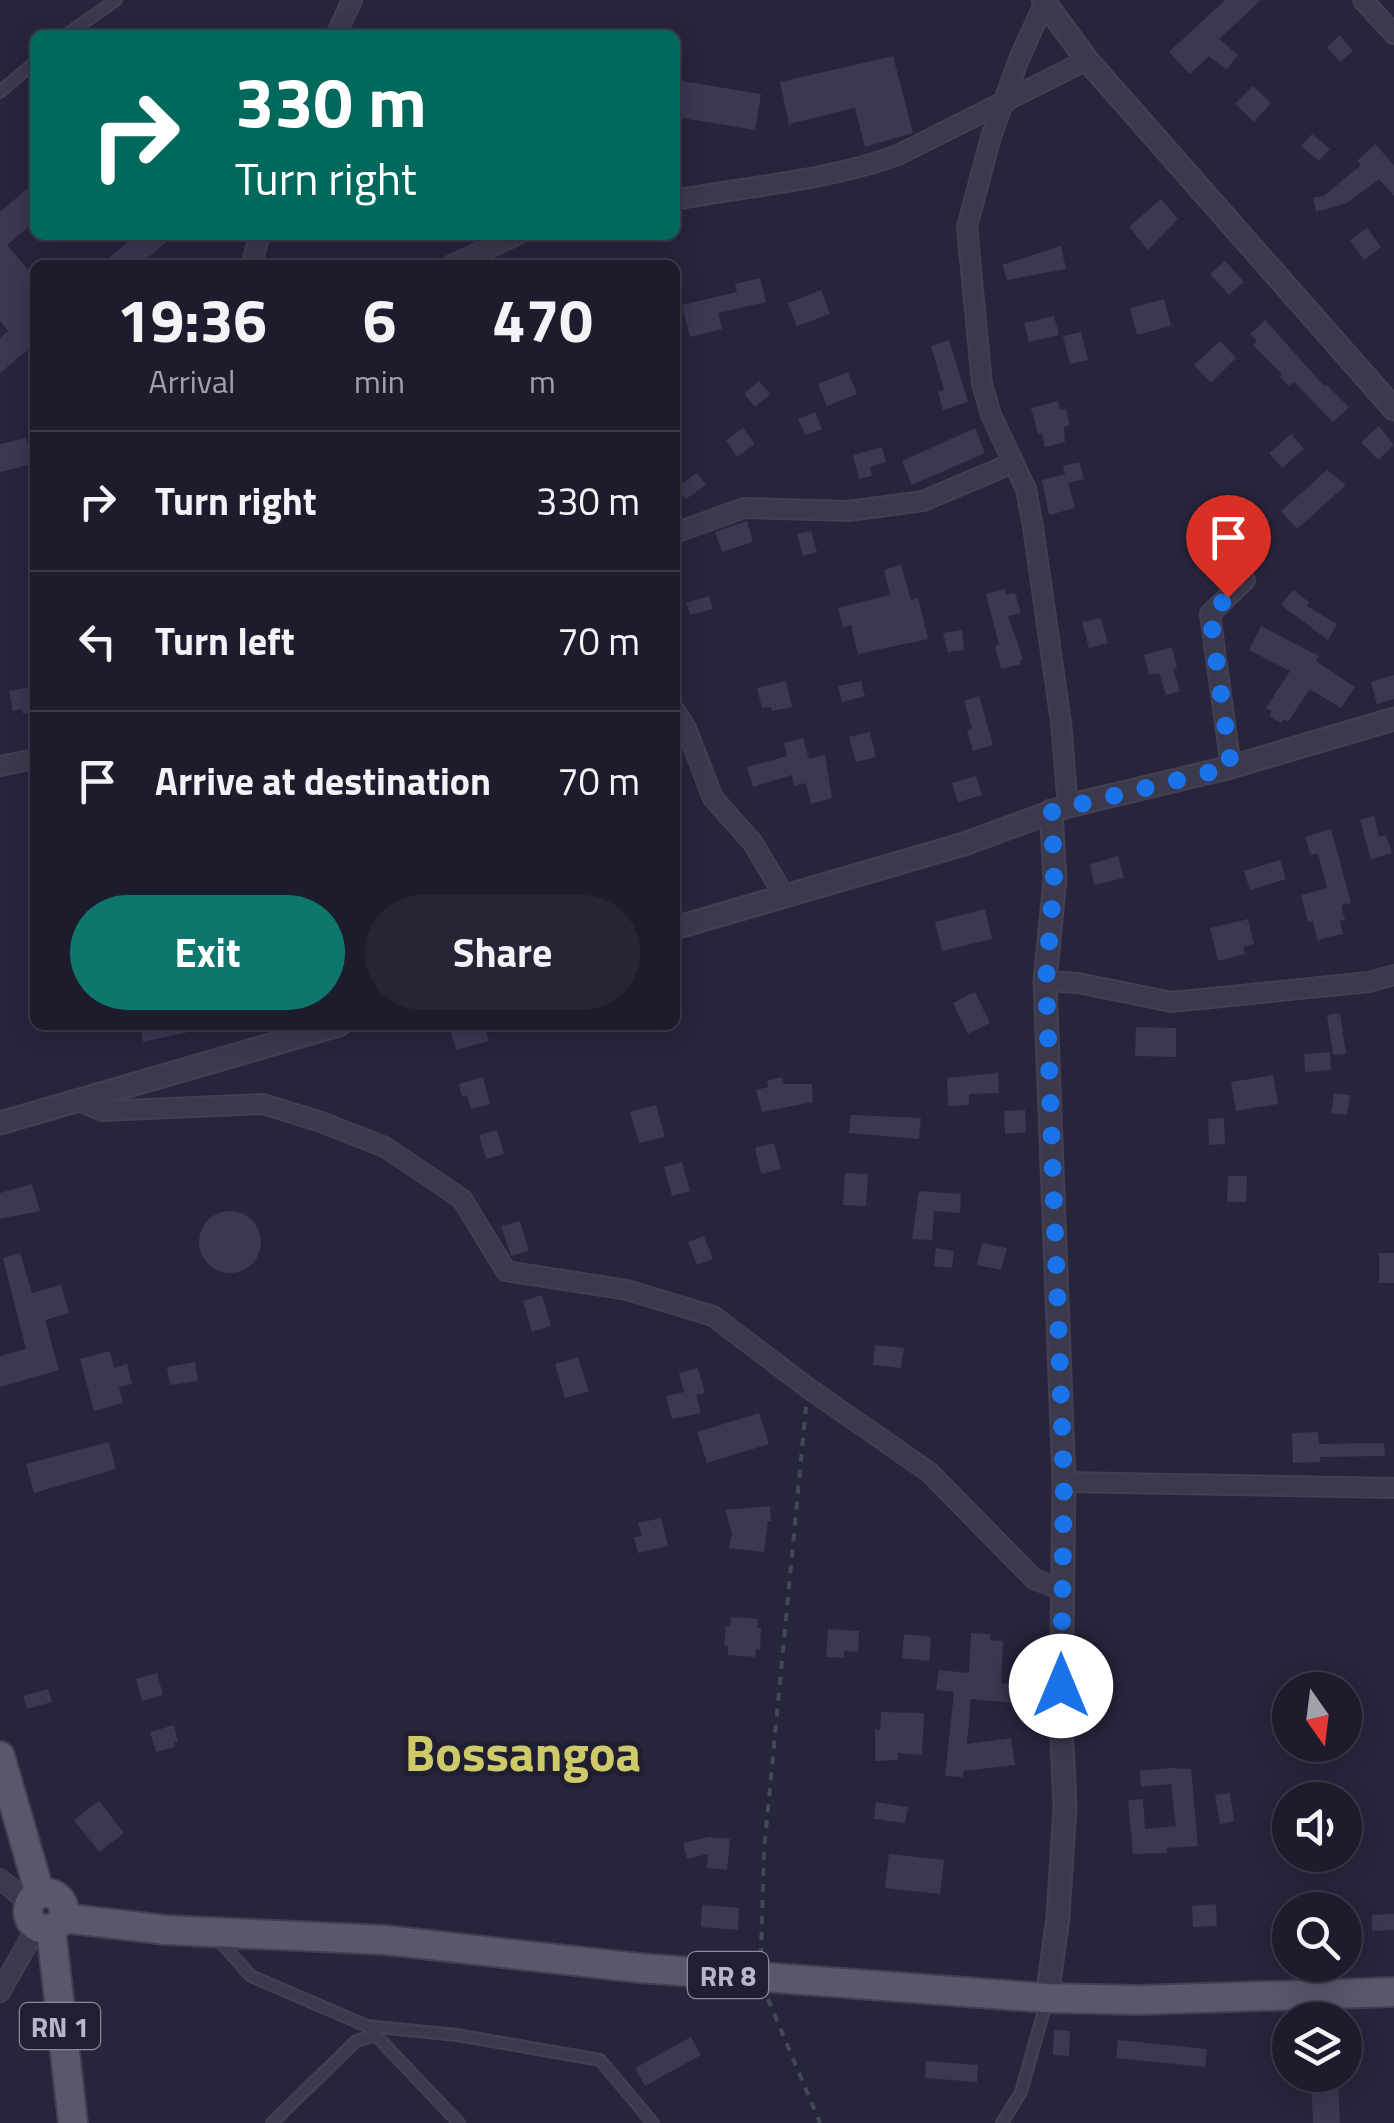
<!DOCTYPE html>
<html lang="en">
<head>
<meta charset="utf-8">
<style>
  body { margin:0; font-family:"Titillium Web",sans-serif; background:#252535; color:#f1f3f6; height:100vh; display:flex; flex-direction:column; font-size:38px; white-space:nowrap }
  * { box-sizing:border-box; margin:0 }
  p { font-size:32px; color:#a0a1aa }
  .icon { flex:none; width:55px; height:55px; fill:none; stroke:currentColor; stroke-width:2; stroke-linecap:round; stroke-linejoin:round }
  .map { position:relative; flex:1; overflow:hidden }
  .sheet { position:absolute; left:30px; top:260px; width:650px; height:770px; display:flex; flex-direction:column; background:#1d1c2d; border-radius:15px; box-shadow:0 5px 25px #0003,0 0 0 2px #3b3a49 }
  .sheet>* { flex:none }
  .top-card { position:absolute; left:30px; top:30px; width:650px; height:210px; border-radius:15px; box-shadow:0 5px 25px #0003,0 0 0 2px #3b3a49; background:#00695c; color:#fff; overflow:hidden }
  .needle { width:65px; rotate:166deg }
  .controls { position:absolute; left:1272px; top:1672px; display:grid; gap:20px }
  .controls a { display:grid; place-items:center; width:90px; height:90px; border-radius:50%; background:#1d1c2d; box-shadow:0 5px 25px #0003,0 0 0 2px #3b3a49; font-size:50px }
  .pin { position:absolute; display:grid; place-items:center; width:85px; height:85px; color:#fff; margin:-102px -42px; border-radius:50% 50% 50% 0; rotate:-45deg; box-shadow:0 0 10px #0007 }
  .pin .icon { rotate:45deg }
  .me { position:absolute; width:110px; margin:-55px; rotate:0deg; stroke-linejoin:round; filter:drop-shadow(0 0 8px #0008) }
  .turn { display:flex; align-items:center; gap:35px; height:210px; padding:0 40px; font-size:45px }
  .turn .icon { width:130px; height:130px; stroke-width:2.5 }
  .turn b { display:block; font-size:70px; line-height:85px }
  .eta { display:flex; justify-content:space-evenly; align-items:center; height:170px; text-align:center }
  .eta b { font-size:60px; font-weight:700; line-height:70px }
  .primary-button { display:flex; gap:20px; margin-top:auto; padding:20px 40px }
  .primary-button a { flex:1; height:115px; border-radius:60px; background:#0f766e; color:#fff; font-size:40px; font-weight:700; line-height:115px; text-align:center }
  .primary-button a+a { background:#252535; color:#f1f3f6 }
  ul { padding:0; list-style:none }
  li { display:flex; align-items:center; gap:30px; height:140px; padding:0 40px; border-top:2px solid #3b3a49 }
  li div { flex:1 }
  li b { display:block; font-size:38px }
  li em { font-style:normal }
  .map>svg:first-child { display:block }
  .building { fill:#3a3852 }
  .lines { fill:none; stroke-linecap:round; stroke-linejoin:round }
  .service-casing { stroke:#413f52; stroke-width:14 }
  .minor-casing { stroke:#413f52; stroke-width:22 }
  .tertiary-casing { stroke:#413f52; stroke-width:25 }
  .primary-casing { stroke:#413f52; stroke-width:32 }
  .path { stroke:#404955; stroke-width:4; stroke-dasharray:8 8; stroke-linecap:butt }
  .service { stroke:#3b394c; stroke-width:9 }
  .minor { stroke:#3b394c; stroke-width:18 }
  .tertiary { stroke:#3b394c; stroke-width:20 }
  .primary { stroke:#59576c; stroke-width:28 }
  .route { stroke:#1a73e8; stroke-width:18; stroke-dasharray:0 32.4 }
  .labels { text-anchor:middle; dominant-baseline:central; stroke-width:10; stroke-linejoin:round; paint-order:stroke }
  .shield { fill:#201e31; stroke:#8a889a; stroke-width:2.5 }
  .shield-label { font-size:28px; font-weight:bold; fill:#b7b5c7 }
  .town-label { font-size:50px; font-weight:bold; fill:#cec969; stroke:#201e31 }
</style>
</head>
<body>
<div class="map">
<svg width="1394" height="2123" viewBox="0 0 1394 2123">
  <rect width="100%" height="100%" fill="#27253c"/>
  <!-- building -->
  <g class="building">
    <path d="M1225 0H1261L1219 39 1238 55 1226 70 1209 56 1190 74 1169 52Z"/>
    <path d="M1340 35 1353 51 1340 62 1327 47Z"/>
    <path d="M893 56 913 133 865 147 855 108 789 124 780 82Z"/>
    <path d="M675 80 761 94 755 130 675 117Z"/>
    <path d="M1253 86 1271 103 1254 122 1235 104Z"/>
    <path d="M1312 134 1330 149 1319 161 1301 146Z"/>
    <path d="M1375 144 1394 165V196L1379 179 1347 203 1316 212 1313 198 1325 195 1361 165 1357 161Z"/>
    <path d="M35 182V221L7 245 35 278V344L0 373V338L8 331 0 321V212Z"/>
    <path d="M1161 199 1178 219 1148 250 1129 227Z"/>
    <path d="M1367 228 1381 247 1364 260 1350 240Z"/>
    <path d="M136 235H175L139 265H101Z"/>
    <path d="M1061 246 1066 269 1007 280 1002 265Z"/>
    <path d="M1225 261 1244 282 1229 295 1210 274Z"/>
    <path d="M760 278 766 302 718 313 722 329 690 337 682 305 737 292 735 284Z"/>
    <path d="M821 290 830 314 797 326 788 303Z"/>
    <path d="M1164 299 1171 326 1137 335 1130 308Z"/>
    <path d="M1054 316 1059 335 1029 342 1024 323Z"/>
    <path d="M1265 320 1324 386 1326 384 1349 407 1333 422 1294 382 1289 386 1280 377 1282 374 1253 345 1257 341 1250 334Z"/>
    <path d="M1081 332 1088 360 1070 364 1063 336Z"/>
    <path d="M949 340 968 402 943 410 938 392 944 390 931 346Z"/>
    <path d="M1220 341 1236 358 1211 383 1194 365Z"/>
    <path d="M848 372 857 394 827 406 818 384Z"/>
    <path d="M759 381 770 394 755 407 744 394Z"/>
    <path d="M1058 401 1060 410 1066 409 1070 425 1064 427 1065 442 1045 447 1042 433 1038 434 1031 408Z"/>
    <path d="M815 412 822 429 805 435 798 419Z"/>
    <path d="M1379 426 1394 445 1378 460 1361 442Z"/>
    <path d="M743 428 755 444 737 457 726 440Z"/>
    <path d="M975 428 985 453 912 485 902 461Z"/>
    <path d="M1291 434 1304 449 1282 468 1269 453Z"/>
    <path d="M26 438 32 464 0 472V444Z"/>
    <path d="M882 447 886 462 870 467 872 476 859 479 853 455Z"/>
    <path d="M1079 462 1084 479 1068 483 1075 508 1049 515 1042 480 1065 474 1063 466Z"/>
    <path d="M1327 470 1346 485 1297 529 1281 511Z"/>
    <path d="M697 473 706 485 686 499 677 487Z"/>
    <path d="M1239 515 1257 535 1237 553 1219 534Z"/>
    <path d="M747 521 753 542 722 552 715 532Z"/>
    <path d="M811 531 817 552 803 556 797 534Z"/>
    <path d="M901 565 911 600 918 598 928 639 858 654 851 625 843 627 838 608 890 595 884 570Z"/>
    <path d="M1005 589 1006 595 1015 593 1021 613 1008 616 1023 659 1020 660 1021 664 1001 669 995 646 999 645 986 594Z"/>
    <path d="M1293 590 1309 602 1307 606 1337 624 1328 640 1281 605Z"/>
    <path d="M709 596 713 609 690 615 686 603Z"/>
    <path d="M1101 618 1108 643 1089 648 1082 622Z"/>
    <path d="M1261 626 1319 656 1316 661 1355 687 1341 708 1310 689 1288 722 1284 719 1281 723 1269 716 1272 711 1266 708 1290 671 1249 650Z"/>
    <path d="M962 630 964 650 948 652 943 633Z"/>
    <path d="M1172 647 1177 668 1173 669 1180 691 1166 695 1159 673 1149 675 1144 655Z"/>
    <path d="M1394 675V699L1377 704 1371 682Z"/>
    <path d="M786 681 792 707 772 711 771 707 762 708 757 688Z"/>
    <path d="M861 681 865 696 842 702 838 686Z"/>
    <path d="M35 686V712L23 714 22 709 13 711 9 691Z"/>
    <path d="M979 696 993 745 973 751 967 730 972 728 964 701Z"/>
    <path d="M870 732 876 757 856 762 849 737Z"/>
    <path d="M803 738 809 759 825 755 832 798 811 804 806 783 794 786 792 775 753 787 747 767 787 756 784 743Z"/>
    <path d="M976 776 982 795 958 802 952 783Z"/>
    <path d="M1374 816 1379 837 1386 835 1392 853 1371 859 1360 820Z"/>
    <path d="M1331 829 1351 903 1341 905 1345 920 1340 921 1343 934 1317 940 1313 921 1308 922 1301 895 1327 888 1318 853 1311 855 1305 837Z"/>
    <path d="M1118 856 1124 878 1094 885 1090 864Z"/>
    <path d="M1280 860 1286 879 1250 890 1244 871Z"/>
    <path d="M985 909 992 939 942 951 935 922Z"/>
    <path d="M1248 919 1254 944 1243 947 1245 954 1218 961 1210 928Z"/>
    <path d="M975 992 990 1023 968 1034 953 1003Z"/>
    <path d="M1340 1013 1346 1054 1333 1055 1327 1015Z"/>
    <path d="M140 1025H193V1031L143 1042Z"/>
    <path d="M449 1025H484L489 1041 456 1050Z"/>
    <path d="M1136 1027 1176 1028V1057L1135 1056Z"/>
    <path d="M1330 1052 1331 1070 1305 1072 1304 1054Z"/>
    <path d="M998 1073 999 1093 969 1094V1105L948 1106 947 1078Z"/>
    <path d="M1273 1075 1278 1104 1236 1111 1231 1082Z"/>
    <path d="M483 1077 490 1104 471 1109 467 1095 462 1097 459 1084Z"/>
    <path d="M782 1077 784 1084H812L813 1102 762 1112 756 1090 768 1087 767 1081Z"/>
    <path d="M1334 1093 1350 1095 1347 1115 1331 1113Z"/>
    <path d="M656 1105 665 1137 639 1143 630 1112Z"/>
    <path d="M1025 1110 1026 1132 1005 1134 1004 1111Z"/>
    <path d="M851 1115 921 1118 919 1139 849 1133Z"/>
    <path d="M1224 1118 1225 1144 1209 1145 1208 1119Z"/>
    <path d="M497 1130 504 1154 486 1159 479 1135Z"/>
    <path d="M774 1143 781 1169 761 1174 755 1148Z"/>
    <path d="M682 1162 690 1191 672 1196 664 1167Z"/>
    <path d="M845 1173 868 1174 866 1206 843 1205Z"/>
    <path d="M1228 1176H1247L1246 1202H1227Z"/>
    <path d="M32 1184 40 1211 0 1219V1193Z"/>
    <path d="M919 1191 961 1194 960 1213 934 1211 932 1240 912 1239Z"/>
    <circle cx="230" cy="1242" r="31"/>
    <path d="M520 1221 529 1251 511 1256 501 1226Z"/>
    <path d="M704 1236 713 1259 697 1265 688 1242Z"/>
    <path d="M982 1243 1007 1248 1001 1270 977 1265Z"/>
    <path d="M936 1248 954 1251 952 1268 934 1266Z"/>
    <path d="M20 1253 32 1293 61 1285 69 1313 45 1320 59 1370 0 1387V1356L26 1349 3 1258Z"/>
    <rect x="1379" y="1253" width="15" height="30"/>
    <path d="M542 1295 551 1326 532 1332 523 1301Z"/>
    <path d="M875 1345 904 1348 901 1368 873 1365Z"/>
    <path d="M110 1351 114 1368 127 1364 132 1384 119 1387 123 1403 94 1411 80 1359Z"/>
    <path d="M578 1357 589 1391 565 1398 555 1364Z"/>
    <path d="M195 1362 198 1381 170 1385 167 1367Z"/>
    <path d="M698 1368 705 1393 696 1395 701 1413 672 1419 666 1396 684 1392 679 1373Z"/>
    <path d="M759 1413 769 1444 707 1463 697 1432Z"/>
    <path d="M1318 1432 1319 1444 1384 1443 1385 1456 1320 1457V1462L1293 1463 1292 1433Z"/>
    <path d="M109 1442 116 1469 34 1493 26 1464Z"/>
    <path d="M770 1506 771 1521H768L764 1552 729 1548 732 1533 725 1510Z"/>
    <path d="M661 1518 668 1546 638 1553 634 1537 642 1536 638 1523Z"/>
    <path d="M731 1617 758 1619 757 1628H761L760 1650 756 1649 755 1657 728 1655V1646L724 1645 726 1626H730Z"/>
    <path d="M828 1629 859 1631 858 1652 844 1651V1658L826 1657Z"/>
    <path d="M971 1633 990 1634V1640L1003 1641 1001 1683 1015 1685 1013 1703 971 1699 967 1744 1011 1738 1015 1765 964 1771 963 1777 945 1776 954 1692 936 1690 939 1670 969 1673Z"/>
    <path d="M904 1634 931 1637 929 1661 902 1658Z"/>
    <path d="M157 1673 163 1695 142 1701 136 1679Z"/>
    <path d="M48 1689 52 1702 27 1709 23 1696Z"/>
    <path d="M881 1712 924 1713 922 1755 898 1753V1760L875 1761V1729L880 1730Z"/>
    <path d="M174 1725 178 1742 174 1743 175 1747 156 1752 150 1732Z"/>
    <path d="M1169 1768 1191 1769 1198 1846 1167 1848V1853L1133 1854 1128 1800 1143 1799 1145 1829 1176 1826 1171 1784 1141 1787 1140 1771Z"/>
    <path d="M1230 1793 1234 1821 1220 1824 1215 1795Z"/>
    <path d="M99 1801 124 1833 99 1852 74 1820Z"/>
    <path d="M876 1802 908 1807 905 1823 874 1819Z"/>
    <path d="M709 1837 730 1839 727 1870 707 1868 708 1854 687 1859 683 1843Z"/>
    <path d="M889 1854 944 1860 940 1894 885 1888Z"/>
    <path d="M1216 1904 1217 1926 1193 1927 1192 1906Z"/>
    <path d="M702 1905 739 1908 738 1930 701 1927Z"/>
    <path d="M1394 1914V1930L1372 1931V1915Z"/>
    <path d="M1054 2030 1070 2031 1069 2056 1053 2055Z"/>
    <path d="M691 2037 701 2055 645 2086 635 2068Z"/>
    <path d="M1118 2040 1207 2049 1205 2067 1116 2058Z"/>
    <path d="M926 2061 978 2065 977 2082 925 2078Z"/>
    <path d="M1338 2082 1340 2123H1313L1311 2084Z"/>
  </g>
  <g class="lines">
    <defs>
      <g id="service">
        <path d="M66 35 116 0"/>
        <path d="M0 92 35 62"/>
        <path d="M217 1938 251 1976 367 2026 459 2123"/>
        <path d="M367 2026 457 2035 600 2060 653 2123"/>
        <path d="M272 2123 356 2041 376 2035"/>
        <path d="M1002 2123 1021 2092 1047 2000"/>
      </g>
      <g id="minor">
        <path d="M1363 0 1394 34"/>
        <path d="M1045 2 1019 59 991 137 967 227 982 384 991 415 1026 489 1033 527 1061 722 1068 806"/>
        <path d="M336 35 352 0"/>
        <path d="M675 200C749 186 827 181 898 155L1087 60"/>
        <path d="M251 265 260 235"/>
        <path d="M452 265 517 235"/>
        <path d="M675 533 744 508 849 511 923 501 1013 463"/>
        <path d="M675 711 686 728 713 798 753 843 785 897"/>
        <path d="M0 766 35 759"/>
        <path d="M1231 767 1210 614 1245 580"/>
        <path d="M1045 981 1078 983 1172 1002 1369 982 1394 975"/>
        <path d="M77 1100 103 1111 263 1104 321 1122 385 1147 462 1199 506 1271 627 1290 713 1316 808 1388 929 1472 1034 1579 1062 1590"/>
        <path d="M1064 1482 1394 1488"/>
        <path d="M0 1879 29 1903"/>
        <path d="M0 1992 37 1927"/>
      </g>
      <g id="tertiary">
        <path d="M1043 0 1087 60 1394 409"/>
        <path d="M675 928 964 844 1068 806 1231 767 1394 719"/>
        <path d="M0 1123 339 1025"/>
        <path d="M1047 1998 1058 1917 1065 1807 1061 1719 1064 1482 1045 981 1055 879 1051 811"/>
      </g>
      <g id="primary">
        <path d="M0 1756 40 1894"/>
        <circle cx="46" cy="1911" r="18"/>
        <path d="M63 1918 166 1930 385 1940 639 1968 1047 1998 1139 2000 1394 1992"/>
        <path d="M51 1929 73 2123"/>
      </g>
    </defs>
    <!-- service casing -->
    <use href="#service" class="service-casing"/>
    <!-- minor casing -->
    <use href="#minor" class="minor-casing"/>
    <!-- tertiary casing -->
    <use href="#tertiary" class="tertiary-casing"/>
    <!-- primary casing -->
    <use href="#primary" class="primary-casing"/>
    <!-- path -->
    <g class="path">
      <path d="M761 1956 764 1851 806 1407"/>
      <path d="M768 1999 820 2123"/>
    </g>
    <!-- service -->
    <use href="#service" class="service"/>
    <!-- minor -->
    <use href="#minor" class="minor"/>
    <!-- tertiary -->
    <use href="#tertiary" class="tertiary"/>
    <!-- primary -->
    <use href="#primary" class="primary"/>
  </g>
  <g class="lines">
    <!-- route -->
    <path class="route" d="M1061 1686 1064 1482 1046 980 1054 879 1052 811 1231 767 1210 614 1228 597"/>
  </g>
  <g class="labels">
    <!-- shield labels -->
    <g class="shield">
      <rect x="688" y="1952" width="80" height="46" rx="8"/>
      <rect x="20" y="2003" width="80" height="46" rx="8"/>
    </g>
    <g class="shield-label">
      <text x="728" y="1975">RR 8</text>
      <text x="60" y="2026">RN 1</text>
    </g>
    <!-- town labels -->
    <g class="town-label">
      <text x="523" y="1752">Bossangoa</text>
    </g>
  </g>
</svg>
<div class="controls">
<a><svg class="needle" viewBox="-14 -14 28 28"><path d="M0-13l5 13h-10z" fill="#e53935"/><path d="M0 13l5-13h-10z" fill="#a0a1aa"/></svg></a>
<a><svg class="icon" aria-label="sound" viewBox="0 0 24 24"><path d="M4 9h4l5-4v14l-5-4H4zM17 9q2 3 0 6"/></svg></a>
<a><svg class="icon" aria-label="search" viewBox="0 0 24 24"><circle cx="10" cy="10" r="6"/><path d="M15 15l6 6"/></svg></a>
<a><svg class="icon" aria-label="layers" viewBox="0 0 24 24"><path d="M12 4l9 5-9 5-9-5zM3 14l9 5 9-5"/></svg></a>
</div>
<div class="pin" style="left:1228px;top:597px;background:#d93025"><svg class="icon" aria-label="arrive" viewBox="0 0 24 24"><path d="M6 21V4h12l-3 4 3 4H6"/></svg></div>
<svg class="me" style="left:1061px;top:1686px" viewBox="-20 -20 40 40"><circle r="19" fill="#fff"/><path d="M0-13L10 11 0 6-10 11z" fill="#1a73e8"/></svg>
<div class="top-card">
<div class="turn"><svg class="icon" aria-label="right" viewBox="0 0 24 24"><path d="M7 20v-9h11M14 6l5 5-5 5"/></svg><div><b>330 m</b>Turn right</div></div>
</div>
<section class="sheet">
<div class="eta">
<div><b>19:36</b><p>Arrival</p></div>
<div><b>6</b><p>min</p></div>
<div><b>470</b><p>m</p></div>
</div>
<ul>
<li><svg class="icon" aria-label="right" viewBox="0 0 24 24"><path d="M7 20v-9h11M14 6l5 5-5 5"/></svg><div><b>Turn right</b></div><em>330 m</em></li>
<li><svg class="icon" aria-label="left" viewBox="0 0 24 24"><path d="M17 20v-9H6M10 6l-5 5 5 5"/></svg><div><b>Turn left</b></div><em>70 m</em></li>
<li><svg class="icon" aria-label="arrive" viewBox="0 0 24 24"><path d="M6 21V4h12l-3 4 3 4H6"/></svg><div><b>Arrive at destination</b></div><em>70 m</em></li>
</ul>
<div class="primary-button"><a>Exit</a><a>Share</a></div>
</section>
</div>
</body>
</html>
